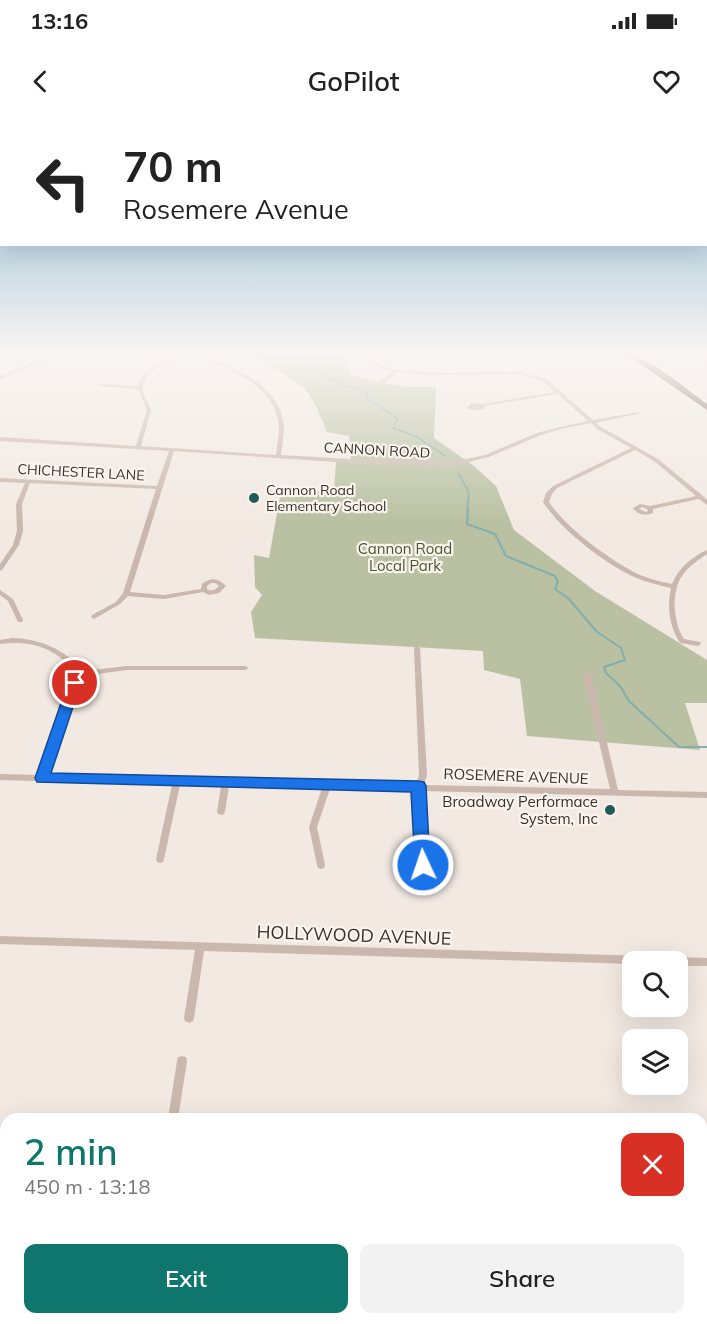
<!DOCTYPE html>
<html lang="en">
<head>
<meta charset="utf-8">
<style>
  body { margin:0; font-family:Mulish,sans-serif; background:#f2f2f2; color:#222; height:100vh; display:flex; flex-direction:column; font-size:22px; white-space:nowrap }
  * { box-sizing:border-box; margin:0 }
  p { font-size:20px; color:#767676 }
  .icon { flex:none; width:33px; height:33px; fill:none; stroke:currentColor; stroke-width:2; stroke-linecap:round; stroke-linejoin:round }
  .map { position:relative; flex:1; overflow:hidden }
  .side { position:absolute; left:0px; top:993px; width:708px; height:212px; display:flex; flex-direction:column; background:#fff; border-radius:18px 18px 0 0; box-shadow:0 6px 24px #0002 }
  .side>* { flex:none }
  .banner { position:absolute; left:0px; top:0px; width:708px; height:126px; box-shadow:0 6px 24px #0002; background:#fff; color:#222; overflow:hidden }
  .controls { position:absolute; left:622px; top:831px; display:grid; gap:12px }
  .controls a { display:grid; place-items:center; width:66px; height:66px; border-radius:12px; background:#fff; box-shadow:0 6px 24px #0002; font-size:30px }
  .pin { position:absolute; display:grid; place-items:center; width:51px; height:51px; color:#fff; margin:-26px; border:3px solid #fff; border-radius:50%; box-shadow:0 2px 6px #0007 }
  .me { position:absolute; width:66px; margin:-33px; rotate:357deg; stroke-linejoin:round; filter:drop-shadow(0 0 4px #0008) }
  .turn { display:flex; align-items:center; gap:21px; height:126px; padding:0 24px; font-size:27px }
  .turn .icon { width:78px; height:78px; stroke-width:2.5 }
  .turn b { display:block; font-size:42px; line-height:51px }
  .round { display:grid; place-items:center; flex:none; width:63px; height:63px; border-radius:12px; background:#f2f2f2 }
  .overview { display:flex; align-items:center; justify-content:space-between; height:102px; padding:0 24px }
  h1 { font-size:36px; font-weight:600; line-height:45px; color:#0f766e }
  .action { display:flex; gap:12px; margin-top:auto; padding:12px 24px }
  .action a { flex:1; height:69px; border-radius:12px; background:#0f766e; color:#fff; font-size:24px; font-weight:600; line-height:69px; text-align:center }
  .action a+a { background:#f2f2f2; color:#222 }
  .status { display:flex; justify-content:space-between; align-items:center; height:42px; padding:0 30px; background:#fff; direction:ltr }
  .status svg { height:16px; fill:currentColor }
  header { display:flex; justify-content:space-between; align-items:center; height:78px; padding:0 24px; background:#fff; font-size:27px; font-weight:600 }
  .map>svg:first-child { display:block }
  .green { fill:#b9c1a2 }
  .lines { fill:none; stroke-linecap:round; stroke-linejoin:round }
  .stream-far1 { stroke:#82aeac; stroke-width:1.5 }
  .stream { stroke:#82aeac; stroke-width:2 }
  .minor { fill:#cab8ae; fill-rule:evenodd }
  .primary { fill:#7a655e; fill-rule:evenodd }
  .route { fill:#1a73e8; stroke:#114b97; stroke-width:1.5 }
  .poi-dot { fill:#235958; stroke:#faf4ee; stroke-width:2 }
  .labels { text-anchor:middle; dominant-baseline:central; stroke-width:4.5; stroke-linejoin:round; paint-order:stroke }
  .far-street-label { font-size:14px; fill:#392f2c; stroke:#faf4ee }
  .far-poi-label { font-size:14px; fill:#392f2c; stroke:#faf4ee; text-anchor:start }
  .park-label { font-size:15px; fill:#4c5631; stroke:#faf4ee }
  .street-label { font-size:15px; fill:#392f2c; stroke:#faf4ee }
  .poi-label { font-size:15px; fill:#392f2c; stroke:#faf4ee; text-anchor:end }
  .near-street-label { font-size:18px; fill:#392f2c; stroke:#faf4ee }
</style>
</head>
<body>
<div class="status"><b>13:16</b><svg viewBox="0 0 49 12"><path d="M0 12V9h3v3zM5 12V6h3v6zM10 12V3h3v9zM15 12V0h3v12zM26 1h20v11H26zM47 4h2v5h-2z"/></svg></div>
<header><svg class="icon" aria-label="back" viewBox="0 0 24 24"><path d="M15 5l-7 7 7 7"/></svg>GoPilot<svg class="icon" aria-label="heart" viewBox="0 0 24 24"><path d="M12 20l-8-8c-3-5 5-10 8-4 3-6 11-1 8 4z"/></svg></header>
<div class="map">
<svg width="707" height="1204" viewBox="0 0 707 1204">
  <rect width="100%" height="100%" fill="#f2e9e2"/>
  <!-- green -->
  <path class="green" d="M252 234H347L349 255 378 262 391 252 397 253 385 263 409 267H436L434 318 474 346 496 366 514 410 595 471 707 540V583H685L700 630 527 616 520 559 484 550 483 531 255 518 251 492 262 475 255 467 254 435 269 438 281 371H334L336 341H351L349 316 327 312 316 286 304 267Z"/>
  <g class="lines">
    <!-- stream-far1 -->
    <g class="stream-far1">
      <path d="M297 234 296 236 304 242 306 247 348 267 366 270 368 274 366 277 370 280 398 299 393 308 417 317 445 336"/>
      <path d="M459 354 469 373 467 390"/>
    </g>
    <!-- stream -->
    <path class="stream" d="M468 388 467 404 495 414 506 436 555 456 558 462 555 469 568 478 597 512 621 528 625 540 604 547 606 553 620 566 629 581 679 627H707"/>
    <!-- minor -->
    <g class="minor">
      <path d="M55 234H60L0 259V256Z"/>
      <path d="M184 234H189C175 241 138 249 143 272 144 278 149 284 151 290L141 326 276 335C277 326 279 316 279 307 276 264 228 249 194 235V234H199C233 248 281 263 284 307 284 316 282 326 281 335L367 340 452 342 485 335 537 313 560 307 588 301 558 274 484 286 485 288C480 291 471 291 467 287L472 283 482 284 555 272 542 261 519 254 425 255 390 251 376 246 372 241V234H376L377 241 381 245 391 249 405 251 446 253 519 252 546 259 593 300 639 292V293L637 294 596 303 601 307 658 339 703 376 707 380V385L699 379 653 389V393C645 396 638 395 633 388L640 384 650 386 696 376 654 341 635 330 557 368 552 374 549 382C567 409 611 441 640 455 650 459 661 462 672 464 678 449 691 437 707 430V434C698 440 688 447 682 456 671 472 673 502 684 519L700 522 701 524 698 526 680 523C669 506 667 487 671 468 658 465 646 462 634 457 603 442 562 411 543 382L546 373 553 366 631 328 597 309 591 303 561 309 541 315 489 337 452 346 367 344 174 331 130 472 164 475 201 469 202 464C211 457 218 458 226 466L219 473 209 475 203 472 164 479 128 476 120 484 94 499 91 497 92 495 116 482 123 473 156 369 30 363 22 384 23 411 19 425 2 450 0 451V444L13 425 17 411 16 384 25 363 0 362V358L157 366 169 331 0 321V317L136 326 147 290 138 269 99 266 97 265 99 264 138 266C142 246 167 240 184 234ZM642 387 647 389 648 391 646 392 639 389ZM211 463H215L219 466C215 470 212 472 207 469V466Z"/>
      <path d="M429 234H433L434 237 430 238Z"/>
      <path d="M528 234H567L565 235 545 237Z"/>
      <path d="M704 234H707V235L690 240 688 239Z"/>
      <path d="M0 470 13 479 23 500 22 502H18L8 481 0 475Z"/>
      <path d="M12 518C41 519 64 529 83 551L127 546H245L249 548 245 550H127L83 556 78 563 47 655 415 664 419 656 414 528 417 526 420 528 427 656 423 665 610 669 583 554 587 552 591 554 618 670 707 672V678L422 671 427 745 426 748 423 749 420 748 419 745 414 671 330 669 317 707 325 745 324 748 321 749 318 748 317 745 309 707 322 668 229 666 225 692 224 694 221 695 218 694 217 692 221 666 180 665 164 739 163 742 160 743 157 742 156 739 172 665 0 660V654L39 655 71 563 77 554C56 528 32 520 0 524V520Z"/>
      <path d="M0 816 707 838V846H678V842H633V844L204 831 194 898 193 901 189 903 185 901 184 898 195 830 0 824Z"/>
      <path d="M182 936 186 937 187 941 178 999H168L177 941 178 937Z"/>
      <rect x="0" y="1048" width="6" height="12"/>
      <rect x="702" y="1070" width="5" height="12"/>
      <rect x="457" y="1198" width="12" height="6"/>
    </g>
    <!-- primary -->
    <path class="primary" d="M623 234C647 234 687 270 707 284V290L646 248Z"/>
  </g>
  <!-- sky -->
  <linearGradient id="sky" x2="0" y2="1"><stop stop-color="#7fb2d0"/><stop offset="0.58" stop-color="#f9f5f2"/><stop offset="1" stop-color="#f9f5f2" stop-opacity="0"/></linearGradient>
  <rect width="707" height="402" fill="url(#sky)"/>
  <!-- route -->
  <path class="route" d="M75 558 81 563 51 653 418 661 424 662 426 666 430 745 428 750 423 752 417 750 415 745 411 672 37 662 35 658 68 563Z"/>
  <!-- markers -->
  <g class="poi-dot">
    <circle cx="254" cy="378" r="6"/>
    <circle cx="610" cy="690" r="6"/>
  </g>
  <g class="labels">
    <!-- far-street labels -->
    <g class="far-street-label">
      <text transform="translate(377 330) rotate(3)">CANNON ROAD</text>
      <text transform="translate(81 352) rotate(3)">CHICHESTER LANE</text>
    </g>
    <!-- far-poi labels -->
    <g class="far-poi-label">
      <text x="266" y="370">Cannon Road<tspan x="266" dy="16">Elementary School</tspan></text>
    </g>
    <!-- park labels -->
    <g class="park-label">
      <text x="405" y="428">Cannon Road<tspan x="405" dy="17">Local Park</tspan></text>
    </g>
    <!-- street labels -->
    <g class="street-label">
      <text transform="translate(516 656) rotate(2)">ROSEMERE AVENUE</text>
    </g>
    <!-- poi labels -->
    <g class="poi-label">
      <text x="598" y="681">Broadway Performace<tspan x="598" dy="17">System, Inc</tspan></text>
    </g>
    <!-- near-street labels -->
    <g class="near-street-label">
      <text transform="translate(354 815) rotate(2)">HOLLYWOOD AVENUE</text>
    </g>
  </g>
</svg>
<div class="controls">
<a><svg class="icon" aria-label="search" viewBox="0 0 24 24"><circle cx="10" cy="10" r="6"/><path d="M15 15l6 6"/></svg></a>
<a><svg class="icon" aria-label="layers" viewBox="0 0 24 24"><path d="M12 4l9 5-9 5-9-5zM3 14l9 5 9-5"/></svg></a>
</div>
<div class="pin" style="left:75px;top:563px;background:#d93025"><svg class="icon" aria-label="arrive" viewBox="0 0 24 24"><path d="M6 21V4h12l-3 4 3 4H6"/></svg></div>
<svg class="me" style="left:423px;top:745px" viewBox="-20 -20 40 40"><circle r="17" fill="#1a73e8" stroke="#fff" stroke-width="3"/><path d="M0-11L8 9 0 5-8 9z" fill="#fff"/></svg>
<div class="banner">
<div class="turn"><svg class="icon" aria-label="left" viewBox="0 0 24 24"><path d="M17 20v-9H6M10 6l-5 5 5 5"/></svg><div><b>70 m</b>Rosemere Avenue</div></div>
</div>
<section class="side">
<div class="overview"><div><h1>2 min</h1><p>450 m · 13:18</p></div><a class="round" style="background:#d93025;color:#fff"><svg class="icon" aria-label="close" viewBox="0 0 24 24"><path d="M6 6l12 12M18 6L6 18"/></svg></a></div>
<div class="action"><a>Exit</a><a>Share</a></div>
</section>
</div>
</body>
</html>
